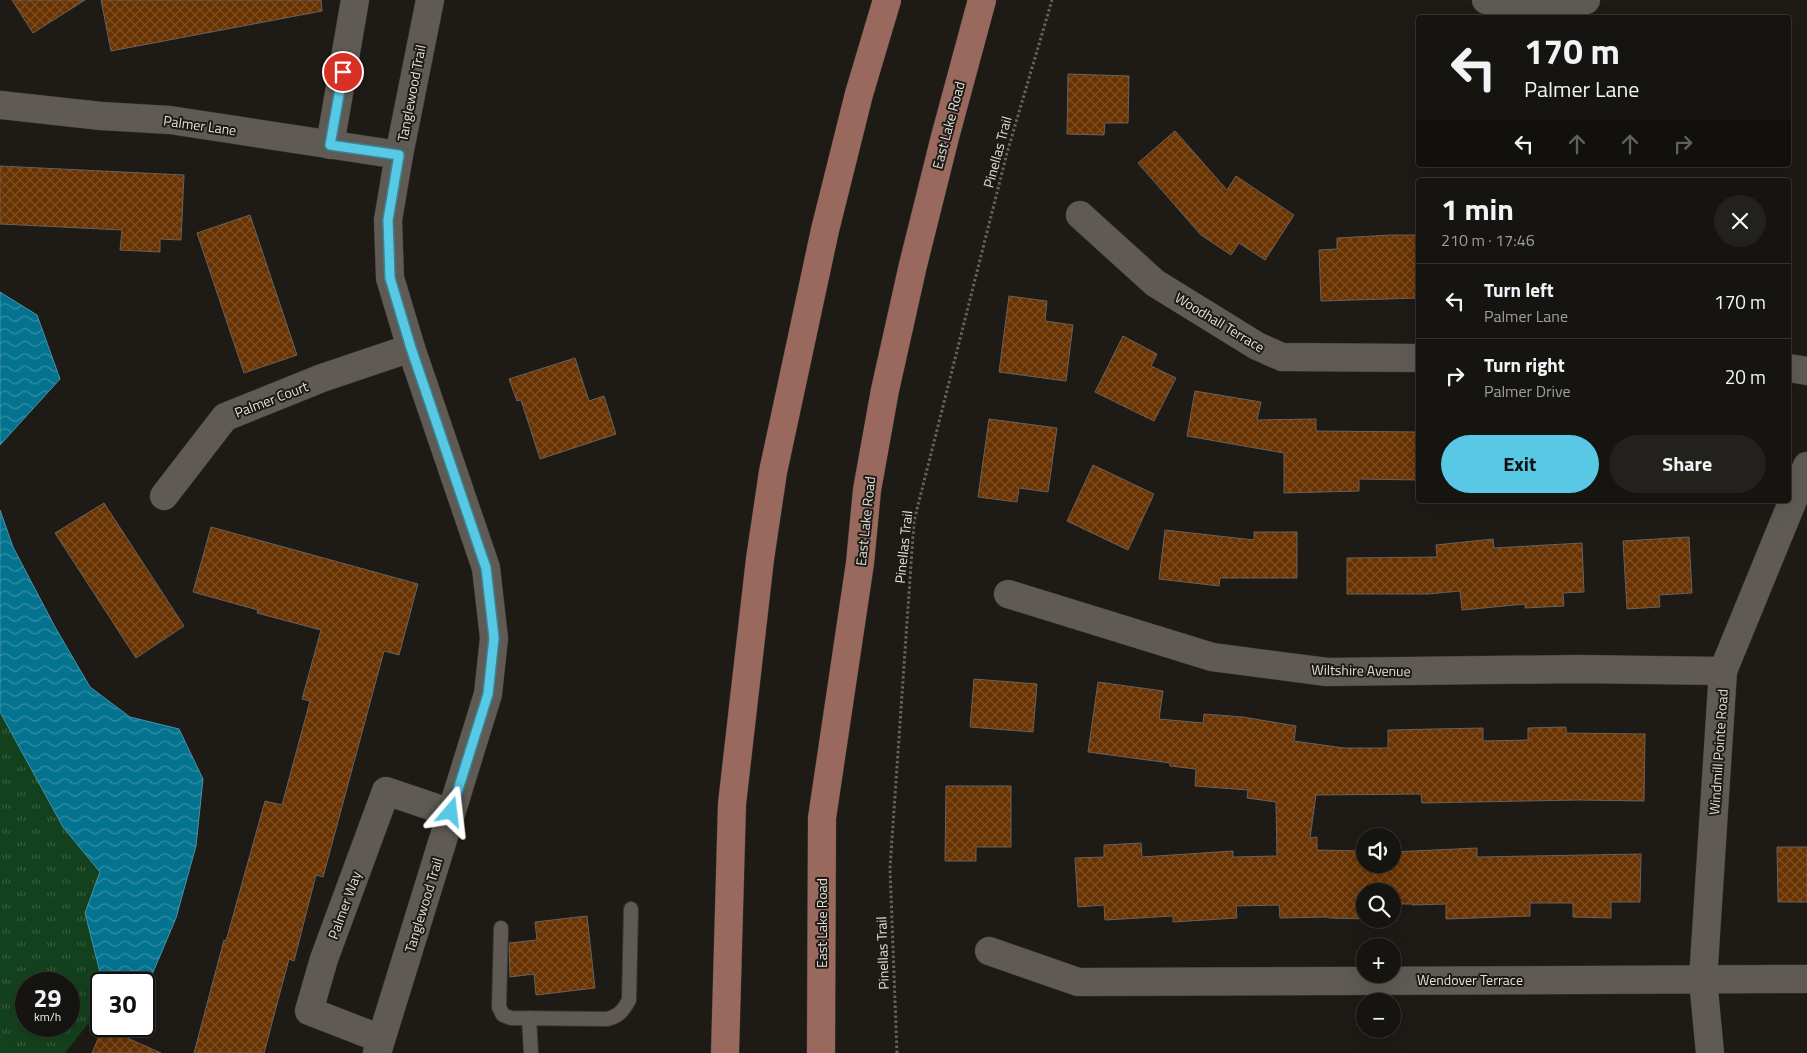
<!DOCTYPE html>
<html lang="en">
<head>
<meta charset="utf-8">
<style>
  body { margin:0; font-family:"Titillium Web",sans-serif; background:#23211e; color:#f1f3f6; height:100vh; display:flex; flex-direction:column; font-size:19px; white-space:nowrap }
  * { box-sizing:border-box; margin:0 }
  p { font-size:16px; color:#9e9e9f }
  .icon { flex:none; width:28px; height:28px; fill:none; stroke:currentColor; stroke-width:2; stroke-linecap:round; stroke-linejoin:round }
  .map { position:relative; flex:1; overflow:hidden }
  .side { position:absolute; left:1416px; top:178px; width:375px; height:325px; display:flex; flex-direction:column; background:#161410; border-radius:5px; box-shadow:0 5px 20px #0002,0 0 0 1px #353330 }
  .side>* { flex:none }
  .top-card { position:absolute; left:1416px; top:15px; width:375px; height:152px; border-radius:5px; box-shadow:0 5px 20px #0002,0 0 0 1px #353330; background:#161410; color:#f1f3f6; overflow:hidden }
  .tools { position:absolute; left:1356px; top:828px; display:grid; gap:10px }
  .tools a { display:grid; place-items:center; width:45px; height:45px; border-radius:50%; background:#161410; box-shadow:0 5px 20px #0002,0 0 0 1px #353330; font-size:25px }
  .speed { position:absolute; left:15px; top:972px; display:flex; gap:10px; font-size:25px; font-weight:700; text-align:center }
  .speed>* { display:grid; place-content:center; width:65px; height:65px; border-radius:50%; background:#161410; box-shadow:0 5px 20px #0002,0 0 0 1px #353330; line-height:1 }
  .speed small { font-size:12px; font-weight:400 }
  .speed .limit { border:2px solid #111; border-radius:8px; background:#fff; color:#111 }
  .pin { position:absolute; display:grid; place-items:center; width:42px; height:42px; color:#fff; margin:-21px; border:2px solid #fff; border-radius:50%; box-shadow:0 1px 5px #0007 }
  .me { position:absolute; width:55px; margin:-28px; rotate:17deg; stroke-linejoin:round; filter:drop-shadow(0 0 4px #0008) }
  .turn { display:flex; align-items:center; gap:18px; height:105px; padding:0 25px; font-size:22px }
  .turn .icon { width:65px; height:65px; stroke-width:2.5 }
  .turn b { display:block; font-size:35px; line-height:42px }
  .lanes { display:flex; align-items:center; height:48px; padding:0 25px; background:#0003; justify-content:center; gap:25px; direction:ltr }
  .lanes .off { opacity:.35 }
  .round { display:grid; place-items:center; flex:none; width:52px; height:52px; border-radius:26px; background:#23211e }
  .headline { display:flex; align-items:center; justify-content:space-between; height:85px; padding:0 25px }
  h1 { font-size:30px; font-weight:700; line-height:38px }
  .primary-button { display:flex; gap:10px; margin-top:auto; padding:10px 25px }
  .primary-button a { flex:1; height:58px; border-radius:30px; background:#58c9e4; color:#111; font-size:20px; font-weight:700; line-height:58px; text-align:center }
  .primary-button a+a { background:#23211e; color:#f1f3f6 }
  ul { padding:0; list-style:none }
  li { display:flex; align-items:center; gap:15px; height:75px; padding:0 25px; border-top:1px solid #353330 }
  li div { flex:1 }
  li b { display:block; font-size:19px }
  li em { font-style:normal }
  .map>svg:first-child { display:block }
  .grass { fill:url(#grass-tufts); fill-rule:evenodd }
  .water { fill:url(#water-waves); stroke:#4693a6 }
  .building { fill:url(#building-cross-hatch); stroke:#68615c }
  .lines { fill:none; stroke-linecap:round; stroke-linejoin:round }
  .service-casing { stroke:#383633; stroke-width:16 }
  .minor-casing { stroke:#383633; stroke-width:29 }
  .tertiary-casing { stroke:#383633; stroke-width:29 }
  .primary-casing { stroke:#383633; stroke-width:29 }
  .path { stroke:#66635e; stroke-width:3; stroke-dasharray:2.5 2.5; stroke-linecap:butt }
  .service { stroke:#5f5b54; stroke-width:14 }
  .minor { stroke:#5f5b54; stroke-width:28 }
  .tertiary { stroke:#5f5b54; stroke-width:28 }
  .primary { stroke:#9a695d; stroke-width:28 }
  .route-casing { stroke:#398394; stroke-width:12 }
  .route { stroke:#58c9e4; stroke-width:9 }
  .labels { text-anchor:middle; dominant-baseline:central; stroke-width:4; stroke-linejoin:round; paint-order:stroke }
  .street-label { font-size:14px; fill:#e1dfdb; stroke:#1e1a15 }
</style>
</head>
<body>
<div class="map">
<svg width="1807" height="1053" viewBox="0 0 1807 1053">
  <defs>
    <pattern id="grass-tufts" width="24" height="20" patternUnits="userSpaceOnUse" patternTransform="scale(1.25)"><rect width="24" height="20" fill="#14411d"/><path d="M3 7l-1-3M5 7V3M7 7l1-3M15 17l-1-3M17 17v-4M19 17l1-3" fill="none" stroke="#365c3d"/></pattern>
    <pattern id="water-waves" width="16" height="10" patternUnits="userSpaceOnUse" patternTransform="scale(1.25)"><rect width="16" height="10" fill="#04738f"/><path d="M0 5q4-4 8 0t8 0" fill="none" stroke="#348da3"/></pattern>
    <pattern id="building-cross-hatch" width="8" height="8" patternUnits="userSpaceOnUse" patternTransform="scale(1.25)"><rect width="8" height="8" fill="#683201"/><path d="M0 0l8 8M0 8l8-8" fill="none" stroke="#7d4f25"/></pattern>
  </defs>
  <rect width="100%" height="100%" fill="#1e1a15"/>
  <!-- grass -->
  <path class="grass" d="M0 712 63 827 100 872 85 913 103 984H101V1007L65 1053H0ZM26 984H69V1026H26Z"/>
  <!-- water -->
  <g class="water">
    <path d="M0 292 37 315 60 379 0 445Z"/>
    <path d="M0 510 13 547 55 627 90 687 130 717 179 729 203 779 196 846 176 918 151 977 138 984H103L85 913 100 872 63 827 0 712Z"/>
  </g>
  <!-- building -->
  <g class="building">
    <path d="M12 0H85L33 33Z"/>
    <path d="M101 0H321L322 11 111 51Z"/>
    <path d="M1068 74 1129 76 1128 123H1105L1104 135 1067 134Z"/>
    <path d="M1175 131 1227 190 1236 176 1294 215 1265 260 1239 243 1231 255 1201 235 1138 163Z"/>
    <path d="M0 166 184 175 181 240 160 239V252L120 250 122 230 0 224Z"/>
    <path d="M250 215 297 355 244 373 197 233Z"/>
    <path d="M1391 235H1419V298L1321 301 1319 250 1337 249V238Z"/>
    <path d="M1009 296 1047 301 1045 321 1073 325 1066 381 999 372Z"/>
    <path d="M1123 336 1157 354 1151 366 1176 378 1154 421 1095 392Z"/>
    <path d="M575 358 589 401 604 396 616 434 540 459 521 400 517 401 509 379Z"/>
    <path d="M1195 391 1261 402 1257 420 1316 419V431L1419 432V480L1359 479V491L1284 493V453L1187 436Z"/>
    <path d="M989 419 1057 428 1048 492 1019 488 1017 502 978 497Z"/>
    <path d="M1093 465 1154 494 1128 550 1067 521Z"/>
    <path d="M104 503 184 626 136 658 55 533Z"/>
    <path d="M211 527 418 584 399 655 384 651 323 877 316 875 294 961 289 959 264 1053H194L224 940 226 941 265 801 282 805 310 701 302 699 321 630 257 613 258 610 193 592Z"/>
    <path d="M1165 530 1254 540V532H1297V578H1220L1219 586 1159 579Z"/>
    <path d="M1689 537 1692 593 1659 595 1660 607 1627 609 1623 541Z"/>
    <path d="M1493 539 1494 548 1582 543 1584 592 1563 593 1564 606 1525 608V604L1462 610 1460 591 1428 594H1347V558L1437 557 1436 545Z"/>
    <path d="M974 679 1037 684 1033 732 970 727Z"/>
    <path d="M1098 682 1163 691 1159 719 1203 723 1204 714 1243 717 1296 726 1294 741 1344 748H1388V730L1483 728V741L1528 740V728L1566 727V733L1645 734 1644 801 1578 800 1422 803 1421 794 1316 795 1310 838 1317 837V850L1365 851V864H1392V852L1477 848V857L1641 854 1640 902H1611V918L1573 917V903H1530V916L1446 919V904L1412 905V904H1392V891H1365V919H1368L1329 918V917L1280 918 1279 905 1236 906 1237 918 1173 922V916L1105 920 1104 905 1078 907 1075 858 1104 857V845L1141 843 1142 857 1233 851V857L1277 856 1276 802 1247 798 1248 790 1195 786 1196 769 1170 766V763L1088 752Z"/>
    <path d="M946 786H1011V847H976V861H945Z"/>
    <path d="M1777 847H1807V902H1778Z"/>
    <path d="M587 916 595 988 536 995 534 974 510 977 509 943 537 940 535 922Z"/>
    <path d="M103 1027 161 1053H92Z"/>
  </g>
  <g class="lines">
    <defs>
      <g id="service">
        <path d="M501 928 499 1007 503 1015 511 1018 607 1019C619 1016 623 1011 629 1000L631 909"/>
        <path d="M529 1018 531 1053"/>
      </g>
      <g id="minor">
        <path d="M0 105 101 116 170 120 399 155"/>
        <path d="M330 145 355 0"/>
        <path d="M1080 215 1155 283 1257 346 1282 357 1419 358"/>
        <path d="M1789 368 1807 371"/>
        <path d="M164 496 225 417 322 378 411 348"/>
        <path d="M1008 594 1212 657 1327 672 1578 669 1723 671"/>
        <path d="M989 951 1078 982 1807 979"/>
        <path d="M381 1039 309 1011 324 959 386 791 451 813"/>
        <path d="M377 1053 488 694 494 638 486 568 411 348 390 278 388 220 399 155 430 0"/>
        <path d="M1710 1053 1703 980 1723 671 1807 466"/>
      </g>
      <path id="tertiary" d="M1486 0 1521 6 1556 4 1586 0"/>
      <g id="primary">
        <path d="M725 1053 732 804 760 559 773 472 825 230 859 94 887 0"/>
        <path d="M821 1053 822 818 860 563 867 490 885 390 913 265 945 137 982 0"/>
      </g>
    </defs>
    <!-- service casing -->
    <use href="#service" class="service-casing"/>
    <!-- minor casing -->
    <use href="#minor" class="minor-casing"/>
    <!-- tertiary casing -->
    <use href="#tertiary" class="tertiary-casing"/>
    <!-- primary casing -->
    <use href="#primary" class="primary-casing"/>
    <!-- path -->
    <path class="path" d="M897 1053 890 868 914 521 1007 153 1052 0"/>
    <!-- service -->
    <use href="#service" class="service"/>
    <!-- minor -->
    <use href="#minor" class="minor"/>
    <!-- tertiary -->
    <use href="#tertiary" class="tertiary"/>
    <!-- primary -->
    <use href="#primary" class="primary"/>
  </g>
  <g class="lines">
    <defs>
      <path id="route" d="M343 72 330 145 399 155 388 220 390 278 411 348 486 568 494 638 488 694 451 812"/>
    </defs>
    <!-- route casing -->
    <use href="#route" class="route-casing"/>
    <!-- route -->
    <use href="#route" class="route"/>
  </g>
  <g class="labels">
    <!-- street labels -->
    <g class="street-label">
      <text transform="translate(411 93) rotate(-79)">Tanglewood Trail</text>
      <text transform="translate(200 125) rotate(8)">Palmer Lane</text>
      <text transform="translate(948 125) rotate(-75)">East Lake Road</text>
      <text transform="translate(997 152) rotate(-75)">Pinellas Trail</text>
      <text transform="translate(1220 322) rotate(31)">Woodhall Terrace</text>
      <text transform="translate(271 399) rotate(-21)">Palmer Court</text>
      <text transform="translate(865 521) rotate(-84)">East Lake Road</text>
      <text transform="translate(903 547) rotate(-84)">Pinellas Trail</text>
      <text transform="translate(1361 670) rotate(1)">Wiltshire Avenue</text>
      <text transform="translate(1718 752) rotate(-86)">Windmill Pointe Road</text>
      <text transform="translate(344 905) rotate(-70)">Palmer Way</text>
      <text transform="translate(423 905) rotate(-73)">Tanglewood Trail</text>
      <text transform="translate(821 923) rotate(-90)">East Lake Road</text>
      <text transform="translate(882 953) rotate(-92)">Pinellas Trail</text>
      <text x="1470" y="979">Wendover Terrace</text>
    </g>
  </g>
</svg>
<div class="tools">
<a><svg class="icon" aria-label="sound" viewBox="0 0 24 24"><path d="M4 9h4l5-4v14l-5-4H4zM17 9q2 3 0 6"/></svg></a>
<a><svg class="icon" aria-label="search" viewBox="0 0 24 24"><circle cx="10" cy="10" r="6"/><path d="M15 15l6 6"/></svg></a>
<a>+</a>
<a>−</a>
</div>
<div class="speed"><div>29<small>km/h</small></div><div class="limit">30</div></div>
<div class="pin" style="left:343px;top:72px;background:#d93025"><svg class="icon" aria-label="arrive" viewBox="0 0 24 24"><path d="M6 21V4h12l-3 4 3 4H6"/></svg></div>
<svg class="me" style="left:451px;top:812px" viewBox="-20 -20 40 40"><path d="M0-17L14 15 0 8-14 15z" fill="#58c9e4" stroke="#fff" stroke-width="4"/></svg>
<div class="top-card">
<div class="turn"><svg class="icon" aria-label="left" viewBox="0 0 24 24"><path d="M17 20v-9H6M10 6l-5 5 5 5"/></svg><div><b>170 m</b>Palmer Lane</div></div>
<div class="lanes"><svg class="icon" aria-label="left" viewBox="0 0 24 24"><path d="M17 20v-9H6M10 6l-5 5 5 5"/></svg><svg class="icon off" aria-label="ahead" viewBox="0 0 24 24"><path d="M12 20V5M6 11l6-6 6 6"/></svg><svg class="icon off" aria-label="ahead" viewBox="0 0 24 24"><path d="M12 20V5M6 11l6-6 6 6"/></svg><svg class="icon off" aria-label="right" viewBox="0 0 24 24"><path d="M7 20v-9h11M14 6l5 5-5 5"/></svg></div>
</div>
<section class="side">
<div class="headline"><div><h1>1 min</h1><p>210 m · 17:46</p></div><a class="round"><svg class="icon" aria-label="close" viewBox="0 0 24 24"><path d="M6 6l12 12M18 6L6 18"/></svg></a></div>
<ul>
<li><svg class="icon" aria-label="left" viewBox="0 0 24 24"><path d="M17 20v-9H6M10 6l-5 5 5 5"/></svg><div><b>Turn left</b><p>Palmer Lane</p></div><em>170 m</em></li>
<li><svg class="icon" aria-label="right" viewBox="0 0 24 24"><path d="M7 20v-9h11M14 6l5 5-5 5"/></svg><div><b>Turn right</b><p>Palmer Drive</p></div><em>20 m</em></li>
</ul>
<div class="primary-button"><a>Exit</a><a>Share</a></div>
</section>
</div>
</body>
</html>
